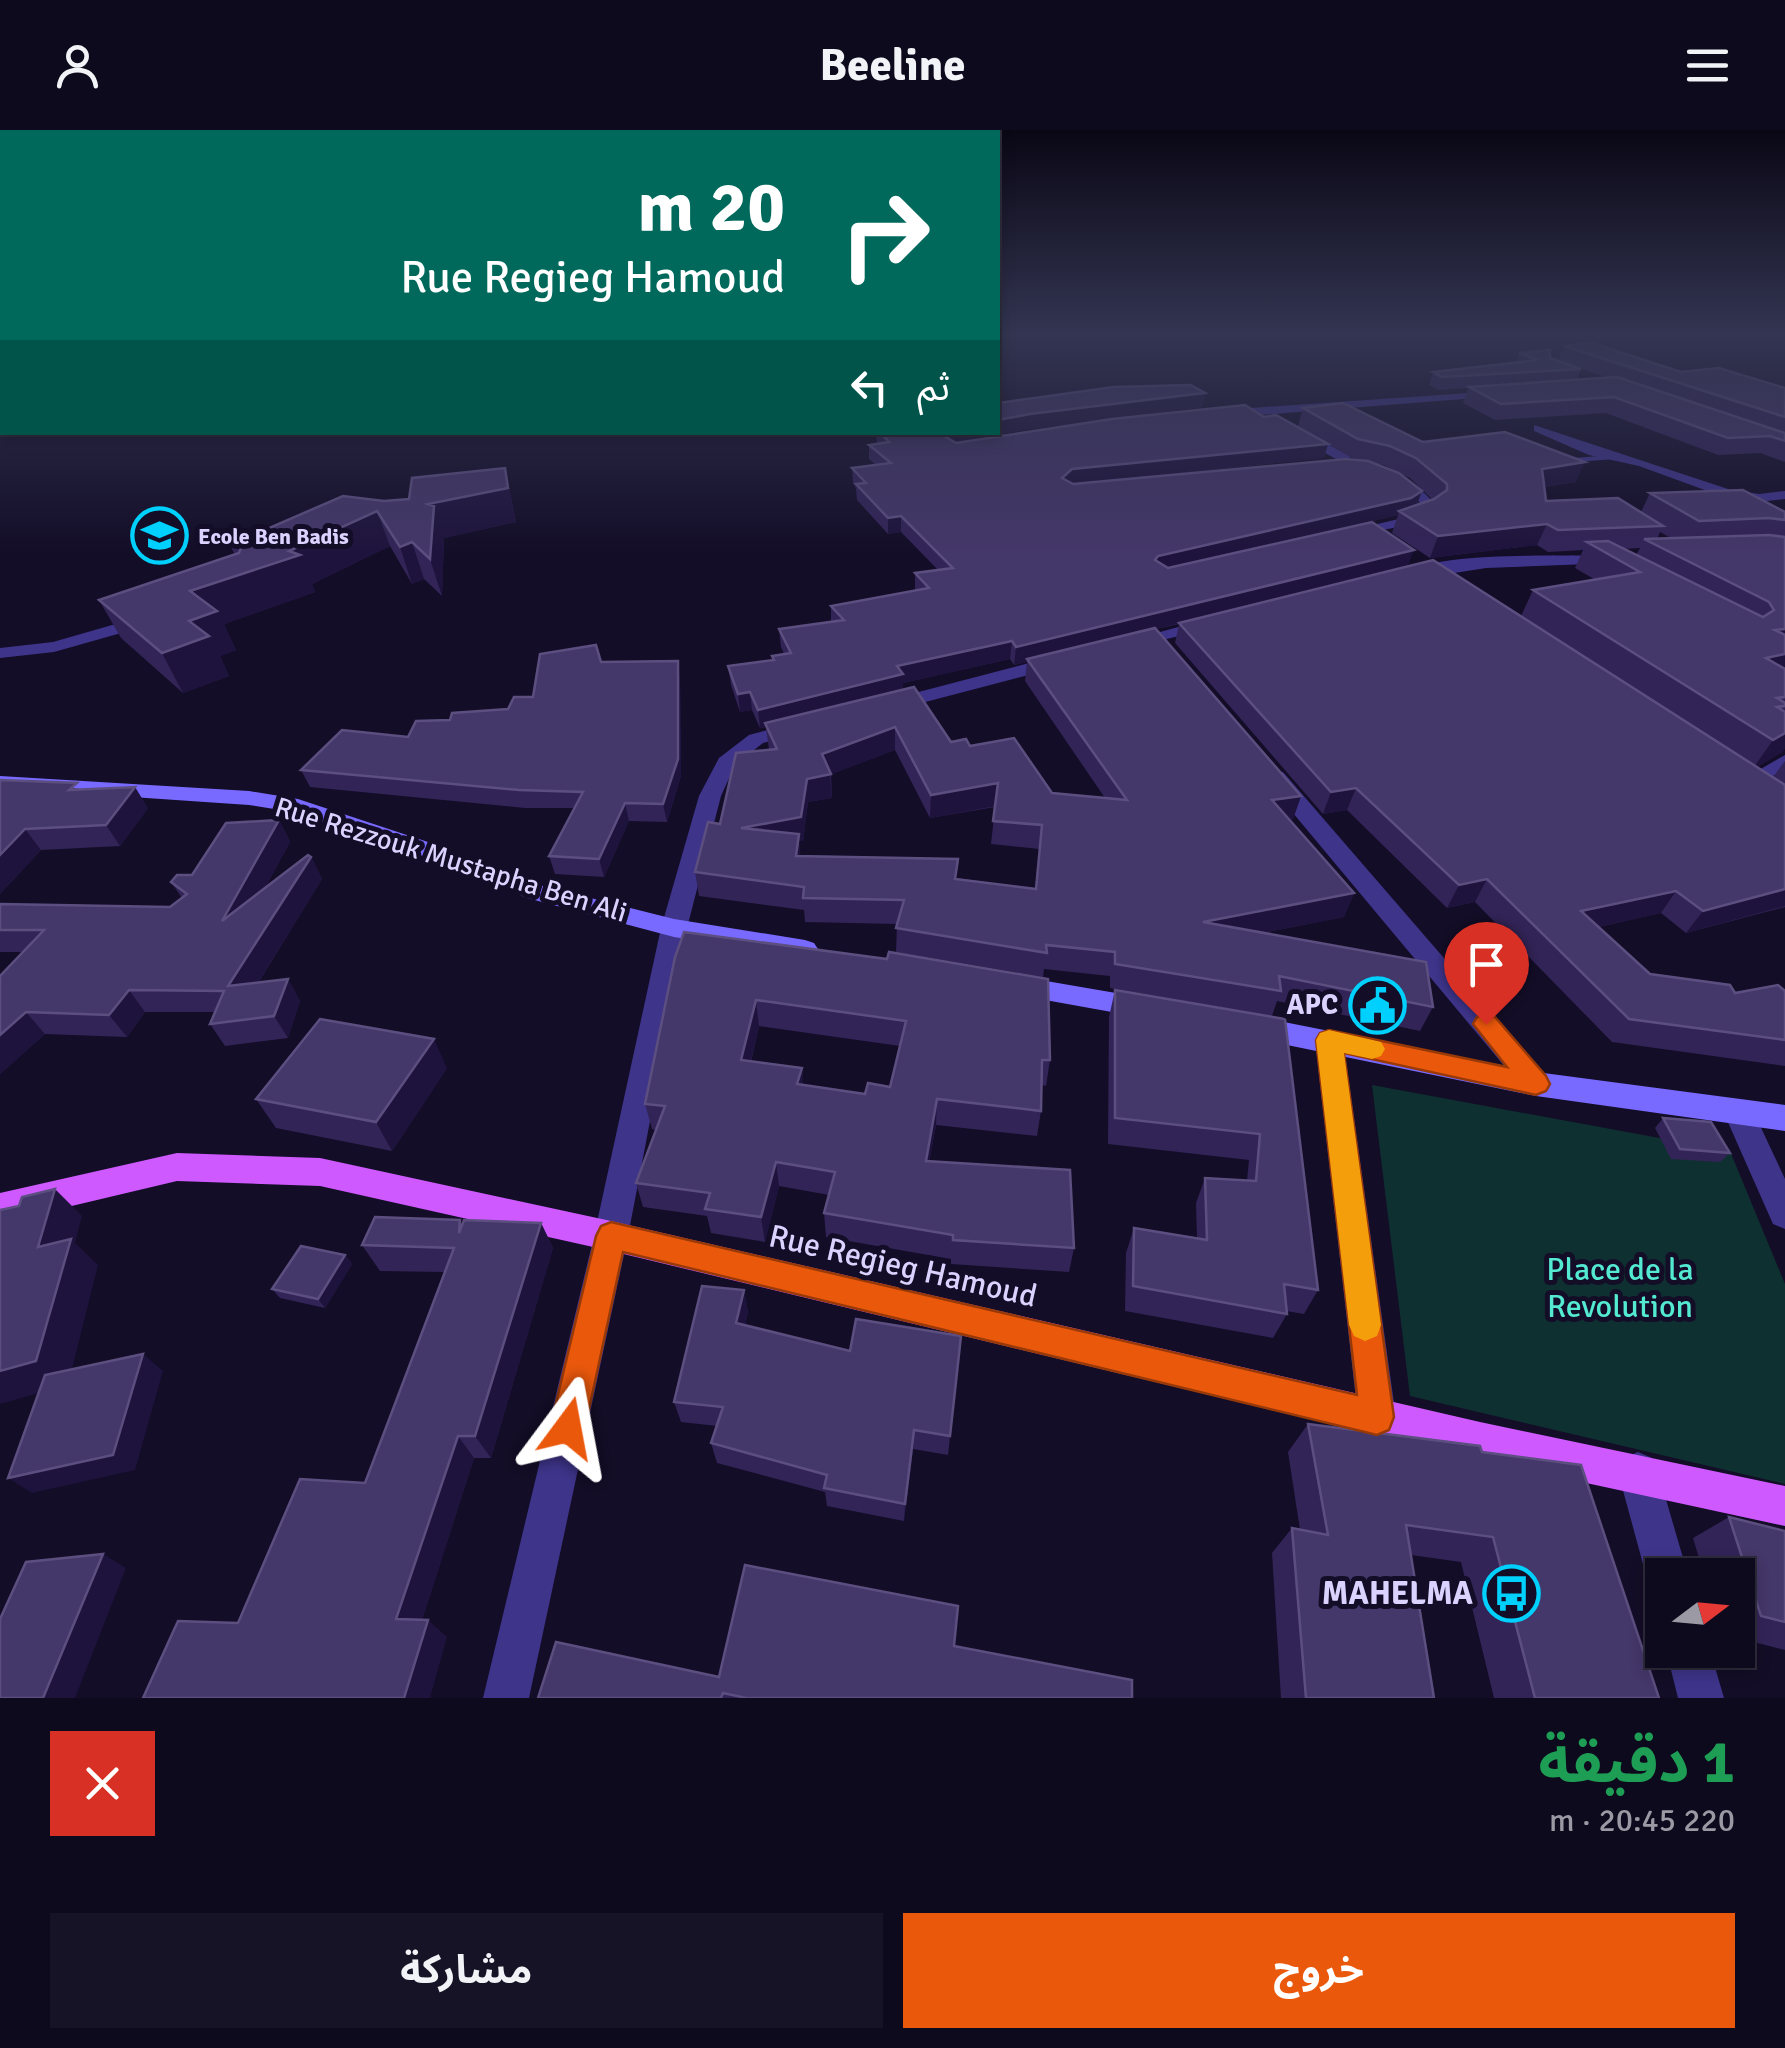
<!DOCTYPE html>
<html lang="ar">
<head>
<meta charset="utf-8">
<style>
  body { margin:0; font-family:Signika,"Noto Sans Arabic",sans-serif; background:#171326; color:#f1f3f6; direction:rtl; height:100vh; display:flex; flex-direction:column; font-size:38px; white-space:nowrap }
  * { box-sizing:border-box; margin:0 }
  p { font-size:32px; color:#9b9aa4 }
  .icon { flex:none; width:55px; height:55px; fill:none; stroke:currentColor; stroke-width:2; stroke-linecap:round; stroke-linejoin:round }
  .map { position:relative; height:1568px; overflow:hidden; direction:ltr }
  .drawer { display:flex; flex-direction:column; background:#0e0a1d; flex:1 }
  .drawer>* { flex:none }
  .hud { position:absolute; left:0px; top:0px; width:1000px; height:305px; box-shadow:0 5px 15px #0003,0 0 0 2px #2e2b3b; direction:rtl; background:#00695c; color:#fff; overflow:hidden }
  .needle { width:65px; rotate:74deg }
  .tools { position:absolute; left:1645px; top:1428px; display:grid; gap:20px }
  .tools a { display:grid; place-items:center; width:110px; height:110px; border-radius:0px; background:#0e0a1d; box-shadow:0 5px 15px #0003,0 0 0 2px #2e2b3b; font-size:50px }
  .pin { position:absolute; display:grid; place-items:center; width:85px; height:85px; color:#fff; margin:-102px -42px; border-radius:50% 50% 50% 0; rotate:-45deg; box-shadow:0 0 10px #0007 }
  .pin .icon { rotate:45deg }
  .me { position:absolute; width:110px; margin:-55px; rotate:13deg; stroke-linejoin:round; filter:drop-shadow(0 0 8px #0008) }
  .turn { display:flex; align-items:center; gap:35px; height:210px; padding:0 50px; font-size:45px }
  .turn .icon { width:130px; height:130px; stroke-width:2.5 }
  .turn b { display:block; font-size:70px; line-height:85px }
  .then { display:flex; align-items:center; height:95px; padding:0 50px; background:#0003; gap:20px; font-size:38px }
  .round { display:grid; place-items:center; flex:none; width:105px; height:105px; border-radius:0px; background:#171326 }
  .summary { display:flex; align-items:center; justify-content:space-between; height:170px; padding:0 50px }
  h1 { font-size:60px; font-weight:700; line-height:75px; color:#1e9e55 }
  .cta { display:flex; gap:20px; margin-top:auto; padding:20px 50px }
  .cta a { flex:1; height:115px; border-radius:0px; background:#ea580c; color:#fff; font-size:40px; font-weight:700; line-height:115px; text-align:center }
  .cta a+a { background:#171326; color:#f1f3f6 }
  header { display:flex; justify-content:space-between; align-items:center; height:130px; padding:0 50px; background:#0e0a1d; font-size:45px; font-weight:700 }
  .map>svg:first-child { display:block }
  .green { fill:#0f3031 }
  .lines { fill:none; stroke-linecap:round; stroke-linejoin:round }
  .service { fill:#3e348a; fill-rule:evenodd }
  .minor { fill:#3e348a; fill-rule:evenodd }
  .tertiary { fill:#3e348a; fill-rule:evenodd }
  .secondary { fill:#796aff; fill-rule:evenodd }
  .primary { fill:#ce5aff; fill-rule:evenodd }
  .wall { fill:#322457; fill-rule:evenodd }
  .shaded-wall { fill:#1e133c }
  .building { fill:#443769; stroke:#5c4f80; stroke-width:2.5; fill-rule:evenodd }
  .route { fill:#ea580c; stroke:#983908; stroke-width:2.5 }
  .slow { fill:#f59e0b }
  .labels { text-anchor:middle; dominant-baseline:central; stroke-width:10; stroke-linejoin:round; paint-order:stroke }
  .far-poi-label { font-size:22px; font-weight:bold; fill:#dbd3ff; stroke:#130d27; text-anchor:start }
  .street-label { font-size:28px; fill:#dbd3ff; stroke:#130d27 }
  .poi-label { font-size:28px; font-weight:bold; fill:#dbd3ff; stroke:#130d27; text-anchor:end }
  .near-street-label { font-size:32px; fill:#dbd3ff; stroke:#130d27 }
  .near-park-label { font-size:32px; fill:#53ead1; stroke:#130d27 }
  .near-poi-label { font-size:32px; font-weight:bold; fill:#dbd3ff; stroke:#130d27; text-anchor:end }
</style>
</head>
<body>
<header><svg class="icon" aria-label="menu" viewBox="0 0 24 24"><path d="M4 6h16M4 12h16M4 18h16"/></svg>Beeline<svg class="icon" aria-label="person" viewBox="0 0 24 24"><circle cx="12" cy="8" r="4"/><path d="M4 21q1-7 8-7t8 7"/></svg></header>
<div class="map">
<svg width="1785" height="1568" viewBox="0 0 1785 1568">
  <rect width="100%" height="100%" fill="#130d27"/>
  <!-- green -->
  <path class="green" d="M1372 955 1730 1021 1785 1154V1354L1410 1266Z"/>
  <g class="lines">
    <!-- service -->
    <path class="service" d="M1612 325 1616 327 1615 329 1561 333 1557 331 1561 329Z"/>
    <!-- minor -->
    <g class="minor">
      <path d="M1497 261 1501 266 1222 288 1216 284 1222 280Z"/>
      <path d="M1534 295 1731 360 1759 364 1785 361V369L1759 372 1724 367 1639 336 1589 325 1534 301Z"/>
      <path d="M1293 300H1301L1350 326 1349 336 1315 341V335L1338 330 1293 306Z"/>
      <path d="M1387 347C1407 347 1427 362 1437 378L1417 393 1344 408V402L1407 387 1422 377 1418 370 1387 353Z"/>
      <path d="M1609 425 1615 427V433L1486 438 1410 450 1402 445C1435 420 1563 427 1609 425Z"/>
      <path d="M147 485 156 490 153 494 54 522 0 528V518L53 512Z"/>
      <path d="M1211 488 1217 489V497L1129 518 1120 513Z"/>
      <path d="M1056 526 1065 532 1063 536 891 581 881 575 884 571Z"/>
      <path d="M799 592 809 598 806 602 763 613 735 635 721 666 687 798 628 1106 529 1568H483L594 1106 661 798 699 666 719 628 749 605Z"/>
      <path d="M1275 641 1283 642 1546 946 1551 954 1546 962 1536 966 1526 962 1267 652 1264 647 1267 642Z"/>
      <path d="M1329 899 1339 902 1343 910 1396 1287 1390 1300 1377 1306 1364 1300 1358 1287 1315 910 1319 902Z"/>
      <path d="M1738 969 1749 972 1785 1049V1099L1773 1094 1723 981 1727 972Z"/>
      <path d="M1638 1322 1652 1328 1658 1342 1688 1445H1662V1464L1652 1460 1646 1445 1618 1342 1624 1328Z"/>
      <path d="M1666 1520H1710L1724 1568H1678Z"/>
    </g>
    <!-- tertiary -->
    <path class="tertiary" d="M1785 625V640L1749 658 1738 652Z"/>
    <!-- secondary -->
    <g class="secondary">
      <path d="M0 646 249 661 298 669 431 713 543 756 674 789 805 810 814 813 818 819 814 825 805 828 674 807 527 768 415 723 293 682 249 675 0 658Z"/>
      <path d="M1017 846 1145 868 1155 871 1159 878 1155 885 1145 888 1007 863 1004 856 1007 849Z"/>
      <path d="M1253 886 1536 942 1785 975V1001L1536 966 1253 908 1243 905 1239 897 1243 889Z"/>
    </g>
    <!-- primary -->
    <path class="primary" d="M177 1023 320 1028 611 1091 1480 1292 1785 1356V1396L1480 1330 611 1121 320 1056 177 1051 0 1093V1063Z"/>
  </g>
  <!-- wall -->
  <g class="wall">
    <path d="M1564 216 1681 242 1785 258V332L1760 323 1718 325 1606 283 1495 290 1463 273 1468 258 1438 260 1429 255 1433 242 1516 232 1519 223 1550 228 1581 239 1577 250 1609 248 1558 231Z"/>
    <path d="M1205 263 1202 277 1029 299 955 312 1264 287 1320 309 1298 296 1303 278 1576 352 1544 357 1546 371 1641 382 1650 363 1785 382V618L1782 622 1757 637 1773 647 1785 631V777L1686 803 1661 783 1599 797 1650 844 1735 863 1785 861V936L1612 912 1475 772 1447 778 1347 680 1323 684 1175 513 1179 494 1156 499 1301 666 1293 689 1289 690 1354 763 1344 787 1263 803 1433 877 1420 901 1277 871 1272 886 1110 858V846L1044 839 1043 847 896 822 897 794 805 792 804 780 699 766 695 742 720 694 769 620 766 597 760 598 752 580 740 582 731 555 728 536 772 530V526L784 524 781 517 779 499 831 492V476L915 460V443L938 440 901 402 888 404 857 370 856 358 853 353 852 338 876 335 869 329V315L877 313 876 302H998ZM1328 314 1352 328 1361 330 1073 354 1324 328ZM1373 333 1384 335 1410 348 1433 370 1417 375 1422 361ZM1398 385 1392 403 1430 428 1537 415 1548 422 1583 420 1575 438 1594 449 1533 460 1521 486 1408 436 1325 402ZM1660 402 1671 408 1657 409ZM1640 418 1636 425 1624 419ZM1010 529 1014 535 1027 532 1025 551 1105 668 1052 663 970 616 951 612 903 559V553ZM895 620 930 688 995 677 991 714 1039 719 1035 759 800 726 799 711H803L808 672 832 668 831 644Z"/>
    <path d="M505 338 516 392 444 408 442 466 424 449 412 454 390 416 312 454 315 462 224 494 236 520 220 526 229 546 183 563 121 508 99 470 235 425 230 415 384 371 409 369Z"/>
    <path d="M601 532 680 547 681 646 667 692 629 691 604 747 555 744 549 726 574 678H525L310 657 301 640 408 607 450 590 508 579Z"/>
    <path d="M0 650 81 659 148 678 120 716 41 720 0 764Z"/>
    <path d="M279 690 290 712 265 758 311 727 322 749 258 853 288 849 300 871 288 908 225 916 210 894 215 882H145L127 907 45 904 0 944V846L23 822H0V774L170 777 182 768 171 752 192 745Z"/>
    <path d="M675 827 1050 930 1046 956 1042 955 1041 981 1037 1006 936 995 929 1032 1074 1118 1069 1142 951 1134V1129L826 1107 824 1083 829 1065 779 1056 765 1112 711 1103 707 1086 643 1077 636 1053 656 1000 652 999 645 974ZM759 896 900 916 890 957 865 964 803 955 802 938 751 932Z"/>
    <path d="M1115 860 1285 889 1318 1160 1304 1184 1286 1181 1287 1184 1273 1208 1125 1181 1126 1123 1134 1098 1197 1108 1196 1073 1205 1048 1247 1050 1249 1030 1108 1014 1109 887Z"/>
    <path d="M447 938 392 1021 276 998 256 969Z"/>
    <path d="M1663 988 1730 1023 1720 1032 1671 1029 1655 998Z"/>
    <path d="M460 1090 462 1095 541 1093 553 1118 491 1328H474L422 1490 447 1507 238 1493 365 1353 444 1142 380 1141 362 1115Z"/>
    <path d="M345 1125 352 1134 325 1178 280 1168 272 1159Z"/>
    <path d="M744 1160 748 1182 745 1195 850 1221 961 1206 948 1325 913 1319 904 1391 827 1376 825 1362 717 1333 711 1313 717 1296 681 1292 674 1272Z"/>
    <path d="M1308 1294 1482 1322 1659 1568H1494L1461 1432 1411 1425 1434 1568H1281L1272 1423 1292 1398 1300 1400 1288 1322Z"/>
    <path d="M1729 1387 1785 1401V1520L1738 1508V1445H1704L1693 1408Z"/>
    <path d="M954 1516 1132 1568H538L719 1547Z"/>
  </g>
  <!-- shaded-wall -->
  <g class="shaded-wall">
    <path d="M1205 263 1202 277 1029 299 949 313 946 307 948 302H998V290L1030 284Z"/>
    <path d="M1328 314 1324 328 1071 354 1062 348 1072 339Z"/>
    <path d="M1585 332 1576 352 1533 359 1542 339Z"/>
    <path d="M505 338 516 392 444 408 442 466 430 429 428 374Z"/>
    <path d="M1422 361 1416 376 1399 381 1398 385 1155 442V430L1158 426Z"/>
    <path d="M377 381 390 416 312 454 315 462 224 494 236 520 220 526 229 546 183 563 162 523 189 491 190 461 289 421Z"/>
    <path d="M901 386V402L888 404V388Z"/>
    <path d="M1547 394 1537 415 1430 428 1438 406Z"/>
    <path d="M412 412 424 449 412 454 400 417Z"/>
    <path d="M1414 420 1408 436 1028 531 1027 529V532L1014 535 1016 517Z"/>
    <path d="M1785 499V549L1748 557 1775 500Z"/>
    <path d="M1012 511 1010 529 903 553V563L765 593 766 597 760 598 758 580 897 536Z"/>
    <path d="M678 531 680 547 681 646 667 692 663 674Z"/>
    <path d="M750 562 752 580 740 582 738 564Z"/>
    <path d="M895 597V620L830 645 832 668 808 672 803 711H799L801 728 741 698 822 624Z"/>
    <path d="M1785 603V618L1782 622 1752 640 1773 610Z"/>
    <path d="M998 653 996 676 930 688 931 665Z"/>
    <path d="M135 657 148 678 120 716 106 695Z"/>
    <path d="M1356 658 1347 680 1323 684 1331 662Z"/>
    <path d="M1301 666 1293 689 1265 694 1272 670Z"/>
    <path d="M625 673 629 691 604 747 599 729Z"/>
    <path d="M279 690 290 712 235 813 222 791Z"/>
    <path d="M25 699 41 720 0 764V725Z"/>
    <path d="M311 727 322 749 242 878 228 856Z"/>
    <path d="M1487 749 1475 772 1447 778 1459 755Z"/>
    <path d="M1785 759V776L1686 803 1703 781Z"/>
    <path d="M1676 761 1661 783 1567 804 1581 781Z"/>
    <path d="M1354 763 1344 787 1196 816 1203 792Z"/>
    <path d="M288 849 300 871 288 908 274 886Z"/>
    <path d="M129 860 145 882 127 907 109 885Z"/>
    <path d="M756 870 759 896 745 956 741 930Z"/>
    <path d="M26 882 45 904 0 944V905Z"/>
    <path d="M434 909 447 938 392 1021 376 992Z"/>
    <path d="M802 938 804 964 797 954Z"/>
    <path d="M937 969 936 995 925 1056 926 1031Z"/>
    <path d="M776 1032 779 1056 765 1112 761 1087Z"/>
    <path d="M55 1059 82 1086 75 1113 98 1135 68 1255 0 1274V1241Z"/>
    <path d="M541 1093 553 1118 491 1328 475 1306Z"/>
    <path d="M345 1125 352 1134 325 1178 318 1169Z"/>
    <path d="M744 1160 748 1182 741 1215 736 1193Z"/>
    <path d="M143 1224 163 1241 135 1340 32 1363 8 1348Z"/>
    <path d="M914 1300 913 1319 904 1391 905 1374Z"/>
    <path d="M458 1306 474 1328 417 1506 396 1489Z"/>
    <path d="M103 1424 126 1438 75 1568H43Z"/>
    <path d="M428 1490 447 1507 430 1568H404Z"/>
  </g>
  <!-- building -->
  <g class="building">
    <path d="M1592 213 1681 242 1719 238 1785 258V287L1564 216Z"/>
    <path d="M1550 220V228L1581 239 1442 247 1433 242 1538 230 1519 223Z"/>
    <path d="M1617 247 1785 303V311L1770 306 1728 308 1614 267 1501 274 1469 257Z"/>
    <path d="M1191 255 1205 263 1030 284 998 290V273L1114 257Z"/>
    <path d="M1343 273 1423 312 1505 302 1585 332 1542 339 1546 371 1618 368 1663 396 1558 400 1547 394 1438 406 1399 381 1434 369 1447 360V354L1416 328 1390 316 1358 309 1303 278Z"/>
    <path d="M1245 275 1264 287 1276 285 1328 314 1072 339 1062 348 1073 354 1346 329 1368 331 1399 343 1422 361 1411 368 1158 426 1155 430 1168 438 1372 392 1414 420 1016 517 1012 511 897 536 903 544 758 580 750 562 738 564 728 536 774 530 772 526 791 523 779 499 844 490 831 476 929 458 915 443 953 438 901 386 888 388 856 354 866 353 852 338 891 333 869 315 889 312 880 302H948L946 307 956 313 1112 289Z"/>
    <path d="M505 338 508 358 428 374 434 376 430 429 412 412 400 417 377 381 289 421 300 425 190 461 217 481 189 491 209 506 162 523 99 470 239 423 241 418 230 415 343 366 384 371 409 369 412 348Z"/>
    <path d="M1743 360 1785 382V390L1769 388 1699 391 1650 363Z"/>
    <path d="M1769 405 1785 407V499L1775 500 1785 505V524L1766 528 1785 539V567L1777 568 1785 573V576L1777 577 1785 582V603L1773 610 1533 460 1640 442 1587 412 1608 411 1763 487 1774 480 1769 472 1644 409Z"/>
    <path d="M1433 430 1785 655V759L1703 781 1676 761 1581 781 1650 844 1730 855 1735 863 1778 855 1785 861V910L1629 889 1487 749 1459 755 1356 658 1331 662 1179 493Z"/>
    <path d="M1155 498 1301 666 1272 670 1354 763 1203 792 1426 832 1433 877 1279 846 1281 861 1115 834V822L1046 815 1047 823 896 798 904 770 803 768 804 757 695 742 708 692 720 694 736 623 777 619 765 593 914 557 951 612 966 609 970 616 1014 608 1052 663 1127 670 1027 529ZM895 597 931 665 998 653 993 691 1042 695 1036 759 955 749 958 729 796 726 799 704 741 698 801 687 807 649 831 644 822 624Z"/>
    <path d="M596 515 601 532 678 531V629L663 674 625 673 599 729 549 726 583 662 519 660 301 640 342 600 408 607 416 591 450 590 452 583 508 579 514 567H533L540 524Z"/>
    <path d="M0 650 77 653 69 660 135 657 106 695 25 699 0 725Z"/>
    <path d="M279 690 222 791 308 725 311 727 228 856 288 849 274 886 210 894 224 861 129 860 109 885 26 882 0 905V846L44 800H0V774L170 777 187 764 171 752 177 745H192L226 693Z"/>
    <path d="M684 802 887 829 889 822 1048 849 1050 930H1042L1041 981 937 969 926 1031 1070 1040 1074 1118 953 1110V1105L824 1083 835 1042 776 1032 761 1087 705 1079 710 1063 636 1053 665 976 645 974 675 827ZM756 870 906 891 890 957 868 953 865 964 797 954 802 938 741 930Z"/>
    <path d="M1115 860 1285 889 1318 1160 1284 1154 1287 1184 1133 1156 1134 1098 1207 1110 1205 1048 1256 1051 1260 1004 1115 988Z"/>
    <path d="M320 889 434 909 376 992 256 969Z"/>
    <path d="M1663 988 1711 992 1730 1023 1680 1019Z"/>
    <path d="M55 1059 38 1117 71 1109 36 1231 0 1241V1080L19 1076 22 1067Z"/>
    <path d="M375 1087 460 1090 459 1103 464 1090 541 1093 475 1306H458L396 1489 428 1490 404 1568H143L178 1491 238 1493 300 1349 365 1353 454 1118 362 1115Z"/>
    <path d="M301 1116 345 1125 318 1169 272 1159Z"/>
    <path d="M702 1156 744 1160 736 1193 850 1221 856 1189 961 1206 950 1306 914 1300 905 1374 824 1358 827 1345 711 1313 723 1277 674 1272Z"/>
    <path d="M143 1224 113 1325 8 1348 45 1245Z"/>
    <path d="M1308 1294 1480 1316 1482 1322 1581 1335 1659 1568H1535L1493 1407 1406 1395 1434 1568H1306L1292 1398 1328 1405Z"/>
    <path d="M1729 1387 1785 1401V1492L1761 1486Z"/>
    <path d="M103 1424 43 1568H0V1489L26 1432Z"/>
    <path d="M745 1435 958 1476 954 1516 1132 1550V1568H746L723 1563 721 1568H538L556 1512 719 1547Z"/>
  </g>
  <!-- sky -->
  <linearGradient id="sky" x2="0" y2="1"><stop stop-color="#0a0715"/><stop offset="0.48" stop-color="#333552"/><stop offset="1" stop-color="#333552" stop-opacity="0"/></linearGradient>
  <rect width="1785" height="425" fill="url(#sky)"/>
  <!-- route -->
  <path class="route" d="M1486 884 1495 887 1546 946 1550 954 1546 961 1536 965 1344 923 1394 1287 1389 1300 1377 1305 623 1122 585 1298 580 1311 568 1316 555 1311 550 1298 596 1106 601 1096 611 1092 1357 1265 1316 910 1320 903 1329 900 1507 937 1473 894 1477 887Z"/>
  <!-- slow -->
  <path class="slow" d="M1329 900 1381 912 1385 919 1381 926 1372 929 1344 923 1381 1195 1377 1206 1365 1211 1354 1206 1349 1195 1316 910 1320 903Z"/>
  <!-- icons -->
  <defs>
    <symbol id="school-ring" viewBox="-11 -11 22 22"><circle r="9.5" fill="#130d27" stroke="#00d0fe" stroke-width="1.5"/><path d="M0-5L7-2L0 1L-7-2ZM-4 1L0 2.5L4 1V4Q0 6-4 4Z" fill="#00d0fe"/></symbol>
    <symbol id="civic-ring" viewBox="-11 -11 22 22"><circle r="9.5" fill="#130d27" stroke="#00d0fe" stroke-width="1.5"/><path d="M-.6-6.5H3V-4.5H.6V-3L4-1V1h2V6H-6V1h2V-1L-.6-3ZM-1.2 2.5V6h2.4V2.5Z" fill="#00d0fe"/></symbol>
    <symbol id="bus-ring" viewBox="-11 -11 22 22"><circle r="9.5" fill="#130d27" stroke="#00d0fe" stroke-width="1.5"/><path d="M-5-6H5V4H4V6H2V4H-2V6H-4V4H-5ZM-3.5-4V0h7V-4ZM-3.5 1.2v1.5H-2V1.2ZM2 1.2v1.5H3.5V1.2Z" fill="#00d0fe"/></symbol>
  </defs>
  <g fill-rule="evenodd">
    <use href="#school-ring" x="128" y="374" width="63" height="63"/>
    <use href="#civic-ring" x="1346" y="844" width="63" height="63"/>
    <use href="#bus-ring" x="1480" y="1432" width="63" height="63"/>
  </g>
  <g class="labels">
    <!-- far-poi labels -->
    <g class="far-poi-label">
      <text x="198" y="406">Ecole Ben Badis</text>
    </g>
    <!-- street labels -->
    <g class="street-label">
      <text transform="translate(451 730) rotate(17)">Rue Rezzouk Mustapha Ben Ali</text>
    </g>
    <!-- poi labels -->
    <g class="poi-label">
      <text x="1338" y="875">APC</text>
    </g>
    <!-- near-street labels -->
    <g class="near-street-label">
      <text transform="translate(903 1136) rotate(13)">Rue Regieg Hamoud</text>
    </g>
    <!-- near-park labels -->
    <g class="near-park-label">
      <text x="1620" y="1139">Place de la<tspan x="1620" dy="37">Revolution</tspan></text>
    </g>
    <!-- near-poi labels -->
    <g class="near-poi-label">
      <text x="1473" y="1463">MAHELMA</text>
    </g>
  </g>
</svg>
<div class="tools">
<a><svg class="needle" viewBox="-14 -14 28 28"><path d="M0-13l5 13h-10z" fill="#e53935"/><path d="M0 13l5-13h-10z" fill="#9b9aa4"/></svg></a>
</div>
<div class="pin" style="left:1486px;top:894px;background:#d93025"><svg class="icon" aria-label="arrive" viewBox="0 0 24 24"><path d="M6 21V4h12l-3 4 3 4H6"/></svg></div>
<svg class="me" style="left:568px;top:1298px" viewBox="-20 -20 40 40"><path d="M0-17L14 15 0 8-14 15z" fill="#ea580c" stroke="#fff" stroke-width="4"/></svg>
<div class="hud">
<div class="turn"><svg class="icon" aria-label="right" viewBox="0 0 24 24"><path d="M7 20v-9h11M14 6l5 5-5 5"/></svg><div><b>20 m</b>Rue Regieg Hamoud</div></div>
<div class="then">ثم<svg class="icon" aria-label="left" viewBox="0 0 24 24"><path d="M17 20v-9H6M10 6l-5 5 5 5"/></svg></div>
</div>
</div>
<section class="drawer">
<div class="summary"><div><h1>1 دقيقة</h1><p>220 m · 20:45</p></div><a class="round" style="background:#d93025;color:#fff"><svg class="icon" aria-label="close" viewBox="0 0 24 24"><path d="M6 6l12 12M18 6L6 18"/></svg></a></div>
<div class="cta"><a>خروج</a><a>مشاركة</a></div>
</section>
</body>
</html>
